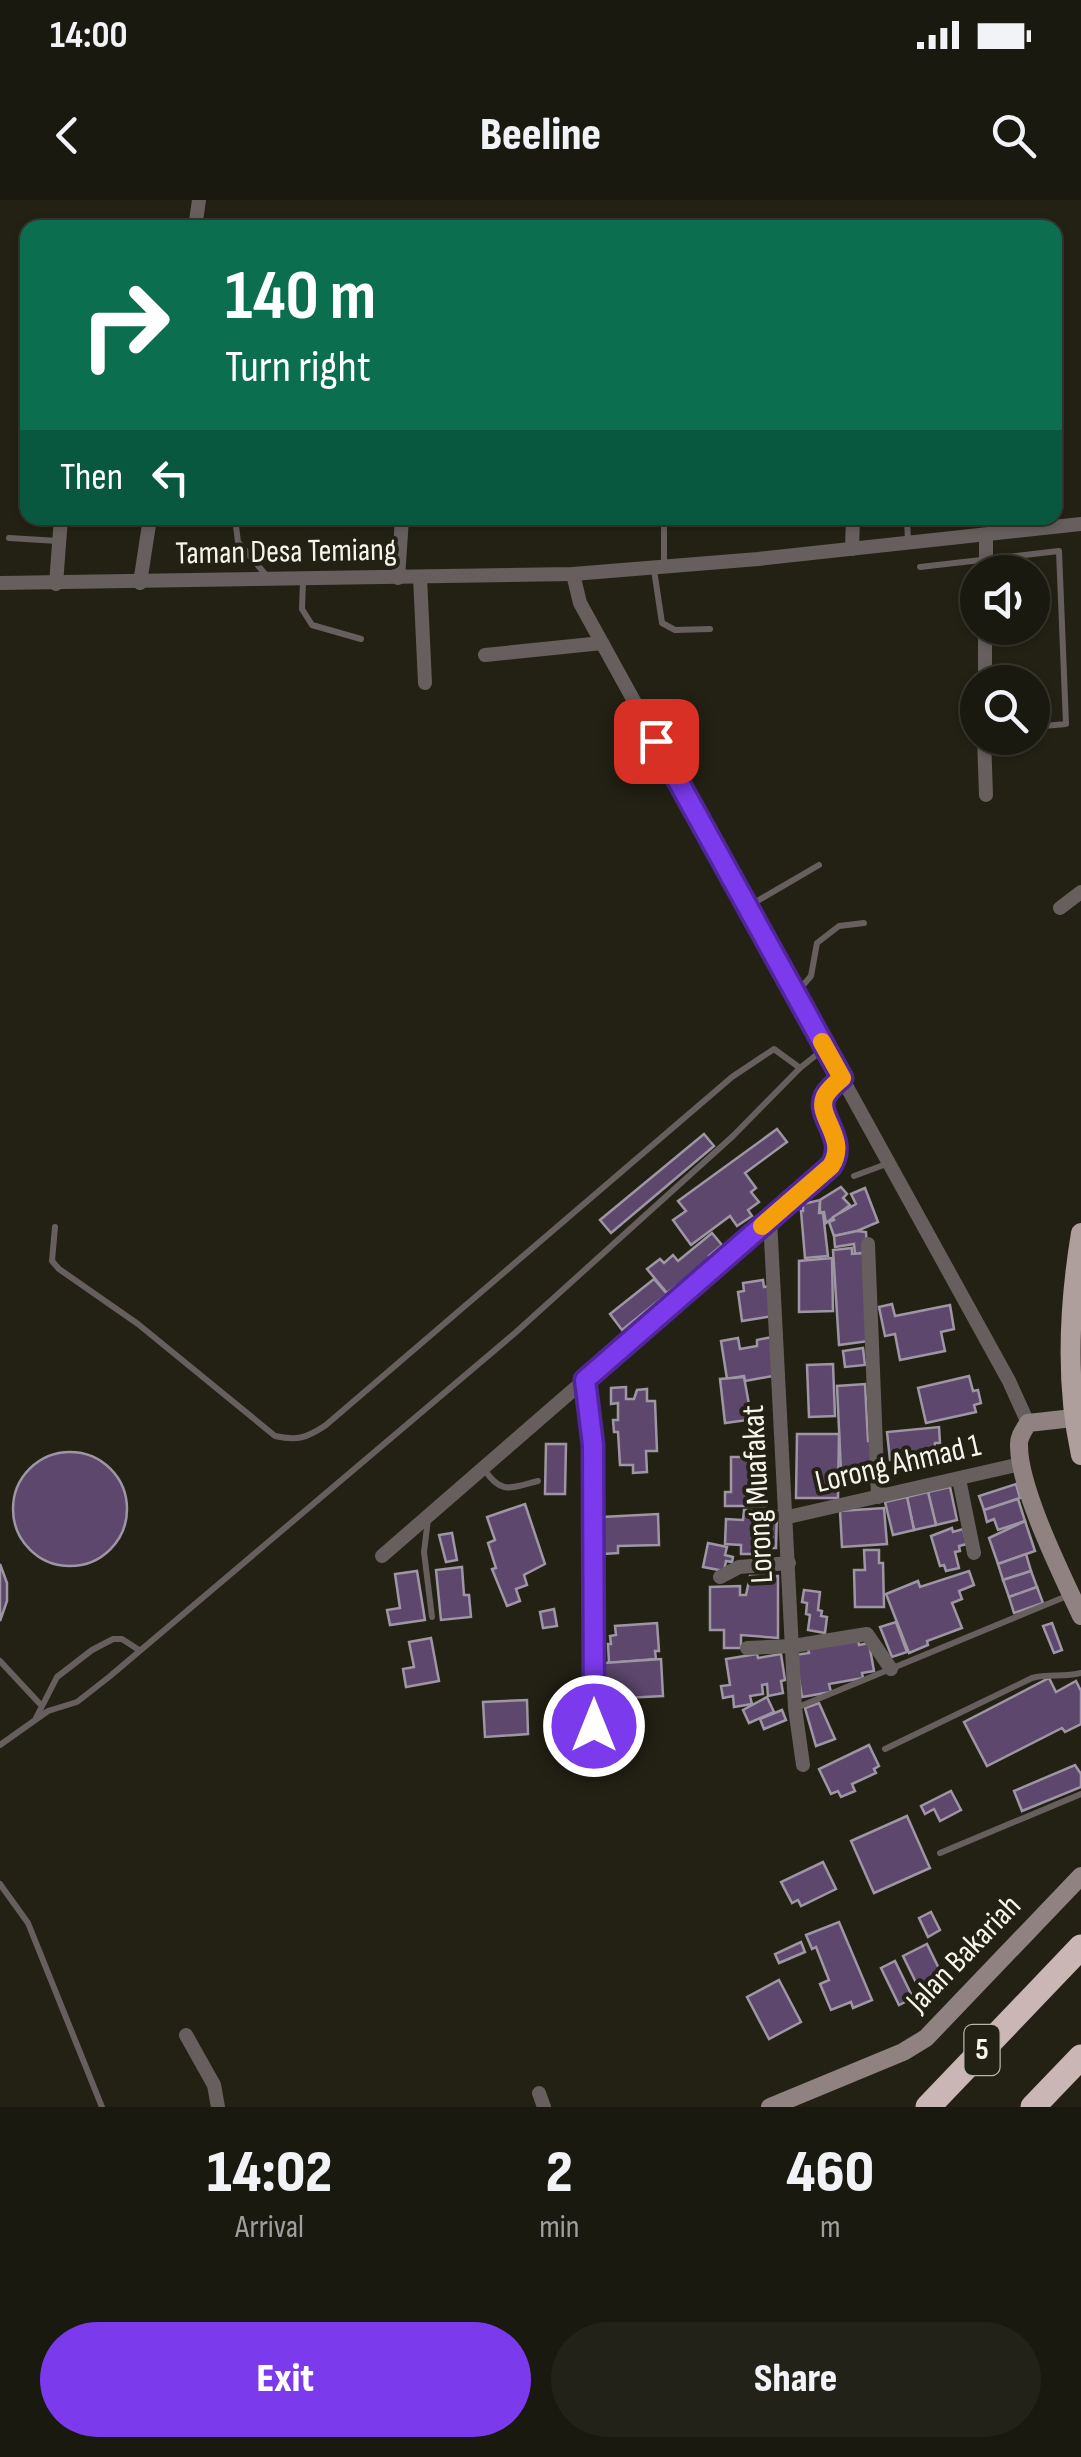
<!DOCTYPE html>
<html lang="en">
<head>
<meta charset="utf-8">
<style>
  body { margin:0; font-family:"Sofia Sans Condensed",sans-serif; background:#232218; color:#f1f3f6; height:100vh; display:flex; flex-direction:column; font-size:38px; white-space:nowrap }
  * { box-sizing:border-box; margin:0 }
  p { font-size:32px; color:#9fa09e }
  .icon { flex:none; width:55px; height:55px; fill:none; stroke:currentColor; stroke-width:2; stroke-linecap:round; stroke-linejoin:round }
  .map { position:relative; height:1907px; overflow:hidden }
  .details { display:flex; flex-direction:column; background:#1a190f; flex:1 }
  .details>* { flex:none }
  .guide { position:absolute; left:20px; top:20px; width:1042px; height:305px; border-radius:20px; box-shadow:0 2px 8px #0004,0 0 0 2px #38382f; background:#0b6e4f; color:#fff; overflow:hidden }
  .buttons { position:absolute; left:960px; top:355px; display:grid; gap:20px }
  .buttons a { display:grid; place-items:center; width:90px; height:90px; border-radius:50%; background:#1a190f; box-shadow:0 2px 8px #0004,0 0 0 2px #38382f; font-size:50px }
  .pin { position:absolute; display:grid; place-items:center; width:85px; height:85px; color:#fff; margin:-42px; border-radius:20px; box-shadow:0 5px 15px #0006 }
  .me { position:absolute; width:110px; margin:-55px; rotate:0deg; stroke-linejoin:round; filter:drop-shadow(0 0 8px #0008) }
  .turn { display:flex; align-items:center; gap:35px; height:210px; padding:0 40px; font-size:45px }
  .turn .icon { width:130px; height:130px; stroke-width:2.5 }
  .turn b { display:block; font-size:70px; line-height:85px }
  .then { display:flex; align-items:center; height:95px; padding:0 40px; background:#0003; gap:20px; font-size:38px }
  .eta { display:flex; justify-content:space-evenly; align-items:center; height:170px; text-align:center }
  .eta b { font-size:60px; font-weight:800; line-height:70px }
  .button { display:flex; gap:20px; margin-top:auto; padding:20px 40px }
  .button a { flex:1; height:115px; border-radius:60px; background:#7c3aed; color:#fff; font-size:40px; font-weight:800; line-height:115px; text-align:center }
  .button a+a { background:#232218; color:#f1f3f6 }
  .status { display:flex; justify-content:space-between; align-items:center; height:70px; padding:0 50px; background:#1a190f; direction:ltr }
  .status svg { height:28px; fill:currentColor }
  header { display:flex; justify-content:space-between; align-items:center; height:130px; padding:0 40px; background:#1a190f; font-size:45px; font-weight:800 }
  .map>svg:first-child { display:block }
  .building { fill:#5e476c; stroke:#9e96a4; stroke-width:2.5 }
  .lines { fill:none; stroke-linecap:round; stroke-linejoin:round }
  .lane { stroke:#675f5e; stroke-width:6 }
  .street { stroke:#675f5e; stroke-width:14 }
  .secondary { stroke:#8f8281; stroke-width:18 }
  .primary { stroke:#ae9e9c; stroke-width:20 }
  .highway { stroke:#cab7b5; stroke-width:25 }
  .route-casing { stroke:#51269a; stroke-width:25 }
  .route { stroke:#7c3aed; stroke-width:18 }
  .slow { stroke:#f59e0b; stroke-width:18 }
  .labels { text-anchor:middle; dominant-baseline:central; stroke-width:8; stroke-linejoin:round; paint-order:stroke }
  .shield { fill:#232114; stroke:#b7b5ab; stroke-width:2.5 }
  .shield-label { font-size:30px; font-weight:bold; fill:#f6f4ec }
  .street-label { font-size:32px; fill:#f6f4ec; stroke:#232114 }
</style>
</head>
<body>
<div class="status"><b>14:00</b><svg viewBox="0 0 49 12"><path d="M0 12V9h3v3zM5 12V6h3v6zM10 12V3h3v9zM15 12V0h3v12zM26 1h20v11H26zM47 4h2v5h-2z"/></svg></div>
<header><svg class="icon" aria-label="back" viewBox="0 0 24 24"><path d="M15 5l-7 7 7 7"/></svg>Beeline<svg class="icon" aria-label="search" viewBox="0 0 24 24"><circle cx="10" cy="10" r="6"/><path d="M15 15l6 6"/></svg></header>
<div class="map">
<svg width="1081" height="1907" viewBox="0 0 1081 1907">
  <rect width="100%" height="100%" fill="#232114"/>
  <!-- building -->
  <g class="building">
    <path d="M777 929 787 942 745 973 756 988 751 992 759 1002 748 1010 752 1016 737 1026 730 1016 691 1045 673 1020 686 1011 678 1001Z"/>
    <path d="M704 934 714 946 611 1033 600 1020Z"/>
    <path d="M841 987 847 994 843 998 850 1005 826 1023 824 1012 820 1013V1000Z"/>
    <path d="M865 988 878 1022 857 1031 834 1036 829 1022 834 1020 833 1017 856 1004 851 994Z"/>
    <path d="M820 1000 819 1013H823L828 1056 805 1058 801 1011H803V1004Z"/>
    <path d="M857 1031 866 1032 867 1052 855 1054 854 1044 835 1047 834 1036Z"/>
    <path d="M712 1033 722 1045 709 1056 714 1062 708 1067 705 1063 667 1093 647 1069 660 1059 664 1063 673 1055 678 1061Z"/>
    <path d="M852 1048V1054L865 1053 869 1141 839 1145 833 1050Z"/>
    <path d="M832 1058 833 1111 799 1112V1061Z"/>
    <path d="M654 1079 667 1094 622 1130 610 1114Z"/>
    <path d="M763 1080 764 1087 769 1086 773 1116 742 1121 738 1092 744 1091 743 1083Z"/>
    <path d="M892 1104 895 1116 950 1105 954 1129 941 1132 945 1151 900 1160 895 1134 885 1136 879 1107Z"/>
    <path d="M772 1137 778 1175 745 1181 744 1176 727 1179 721 1141 738 1138 740 1149 757 1146V1140Z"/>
    <path d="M863 1148 865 1165 845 1167 843 1151Z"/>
    <path d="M833 1164 835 1216 809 1217 807 1165Z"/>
    <path d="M969 1176 973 1191 978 1190 981 1203 974 1205 976 1212 926 1223 918 1188Z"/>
    <path d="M744 1177 750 1210H754L755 1219 725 1223 720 1179Z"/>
    <path d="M865 1184 868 1241H873L874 1270 841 1272 837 1186Z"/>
    <path d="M626 1187V1199H634L637 1190 647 1189V1201H655L657 1251H646L647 1272 633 1273V1265H620L618 1232H614L613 1220H618V1203L611 1204V1188Z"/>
    <path d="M939 1227 940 1243H935L933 1257 890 1260 887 1232Z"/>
    <path d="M797 1234H839L838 1298H796Z"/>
    <path d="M546 1244H566L565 1294H545Z"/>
    <circle cx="70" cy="1309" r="57"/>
    <path d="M731 1257H765V1306H725V1292H731Z"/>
    <path d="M1016 1284 1020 1298 984 1310 979 1296Z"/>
    <path d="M950 1287 957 1320 936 1325 928 1292Z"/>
    <path d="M928 1292 936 1325 914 1330 907 1297Z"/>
    <path d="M907 1297 914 1330 893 1335 885 1302Z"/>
    <path d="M1018 1299 1025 1321 998 1330 994 1319 987 1322 984 1310Z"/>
    <path d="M525 1304 545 1364 524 1375 527 1385 516 1389 520 1401 507 1406 492 1369 496 1368 488 1343 495 1340 487 1317Z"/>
    <path d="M884 1308 887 1344 842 1347 840 1311Z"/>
    <path d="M744 1310 777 1311 776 1348H764V1354H741V1345L725 1344 726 1319 743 1320Z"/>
    <path d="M658 1314 659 1345 618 1346V1353L604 1354 602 1317Z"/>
    <path d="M1025 1321 1035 1351 998 1364 989 1338Z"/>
    <path d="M952 1328 953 1332 963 1329 967 1344 959 1346 960 1351 955 1352 959 1368 946 1371 944 1365 940 1366 931 1336Z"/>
    <path d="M452 1333 457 1360 446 1362 439 1335Z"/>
    <path d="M708 1343 727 1347 725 1355 733 1357 732 1362 726 1361 724 1371 703 1367Z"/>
    <path d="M864 1350H879V1363H883L884 1407H855L854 1370H865Z"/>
    <path d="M1026 1354 1031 1371 1003 1380 998 1364Z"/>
    <path d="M0 1364 7 1383V1401L0 1421Z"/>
    <path d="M462 1367 464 1395H469L471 1417 441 1420 436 1370Z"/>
    <path d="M417 1371 425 1420 390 1425 387 1410 400 1408 395 1374Z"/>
    <path d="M969 1371 974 1385 959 1391 962 1399 952 1403 962 1428 927 1441 928 1445 909 1453 886 1394 918 1381 920 1387Z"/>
    <path d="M1031 1371 1037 1387 1009 1397 1003 1380Z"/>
    <path d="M750 1376H778V1438L741 1435V1448H724V1430H710V1387L740 1386V1395H746Z"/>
    <path d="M1037 1387 1043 1403 1014 1413 1009 1397Z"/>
    <path d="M804 1390 820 1392 818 1410 822 1411 821 1416 827 1417 825 1433 808 1430 810 1415 806 1414 807 1403 802 1402Z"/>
    <path d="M554 1409 557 1426 543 1428 540 1412Z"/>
    <path d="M896 1422 907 1452 892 1457 880 1427Z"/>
    <path d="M657 1423 659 1451H655L656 1459 609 1463 608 1444H611L610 1436 616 1435 615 1426Z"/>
    <path d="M1052 1423 1062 1450 1054 1453 1043 1426Z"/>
    <path d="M431 1438 439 1481 406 1487 403 1469 414 1467 409 1442Z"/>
    <path d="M858 1439 859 1445 869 1443 874 1471 862 1473 863 1478 829 1484 831 1492 802 1497 795 1455 809 1453 808 1449Z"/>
    <path d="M757 1454 758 1458 781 1454 785 1480 781 1481 783 1493 768 1496 767 1484 762 1485 763 1494 750 1496 752 1504 734 1507 733 1496 723 1498 721 1486 730 1485 726 1459Z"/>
    <path d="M661 1459 663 1496 606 1499 604 1463Z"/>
    <path d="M1049 1478 1056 1492 1076 1481 1081 1491V1524L1065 1532 1062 1528 987 1566 964 1522Z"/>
    <path d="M767 1497 774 1512 749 1523 743 1510Z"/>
    <path d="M527 1500 528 1534 485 1537 483 1502Z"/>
    <path d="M819 1503 835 1539 816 1546 805 1508Z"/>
    <path d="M782 1510 786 1520 764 1529 760 1519Z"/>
    <path d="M869 1545 879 1566 874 1569 876 1573 852 1584 855 1591 841 1597 838 1591 831 1594 819 1569Z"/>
    <path d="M1075 1565 1081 1574V1587L1022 1611 1014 1591Z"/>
    <path d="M951 1591 961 1610 940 1621 934 1609 925 1614 921 1606Z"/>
    <path d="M907 1616 930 1668 874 1693 851 1641Z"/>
    <path d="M823 1662 836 1689 801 1706 798 1700 792 1703 781 1682Z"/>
    <path d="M931 1712 940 1730 928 1737 919 1718Z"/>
    <path d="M839 1722 872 1800 853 1808 851 1802 831 1810 820 1784 829 1780 816 1747 812 1749 806 1735Z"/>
    <path d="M801 1742 805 1752 779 1763 775 1754Z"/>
    <path d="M927 1744 948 1787 928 1807 903 1756Z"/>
    <path d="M895 1761 913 1798 899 1805 881 1768Z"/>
    <path d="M779 1780 801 1822 769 1839 747 1797Z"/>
  </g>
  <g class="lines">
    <!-- lane -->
    <g class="lane">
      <path d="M1055 224V226"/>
      <path d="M235 318 238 342 266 375"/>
      <path d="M907 318 908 341"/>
      <path d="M9 338 58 341"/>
      <path d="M664 366V318"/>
      <path d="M920 367 1059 351 1066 524 1032 527"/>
      <path d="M654 370 662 423 675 430 710 429"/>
      <path d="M303 381 302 409 312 425 361 439"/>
      <path d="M747 707 819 665"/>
      <path d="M797 792 811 776 817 743 839 726 864 723"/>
      <path d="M854 976 889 963"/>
      <path d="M55 1027 52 1061 59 1069 138 1124 275 1236C297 1241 307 1238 326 1225L732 877 774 849 800 868"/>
      <path d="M484 1269C501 1295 511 1288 538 1281"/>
      <path d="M428 1319 424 1352 432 1417"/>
      <path d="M0 1461 40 1504"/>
      <path d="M796 1508 1067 1396"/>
      <path d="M36 1518 57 1477 92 1450 113 1439H122L139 1450"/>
      <path d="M0 1545 48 1511 77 1502 109 1477 515 1133 733 936 800 868 825 848"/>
      <path d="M885 1549 1032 1478C1049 1473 1064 1478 1081 1473"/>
      <path d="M940 1653 1081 1594"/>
      <path d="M0 1684 28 1723 102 1907"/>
    </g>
    <!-- street -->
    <g class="street">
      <path d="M195 28 199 0"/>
      <path d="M852 349 853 318"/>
      <path d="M986 372V335"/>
      <path d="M573 374 580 403 1009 1181 1028 1223"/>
      <path d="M420 377 425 483"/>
      <path d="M398 378 402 318"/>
      <path d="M0 383 573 374 758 359 1081 324"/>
      <path d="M140 383 150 318"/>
      <path d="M56 384 61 318"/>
      <path d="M485 455 602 443"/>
      <path d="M985 482V428"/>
      <path d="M984 538 986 595"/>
      <path d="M1060 708 1081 692"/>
      <path d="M770 1019 795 1508 803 1565"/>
      <path d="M868 1044 878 1297"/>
      <path d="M585 1180 593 1245 594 1527"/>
      <path d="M959 1279 974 1353"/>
      <path d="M788 1317 1021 1264"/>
      <path d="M382 1356 831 966 838 955 823 903 826 894 842 878"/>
      <path d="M720 1377 739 1367 789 1363"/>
      <path d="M747 1448 793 1446 867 1434 891 1469"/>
      <path d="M186 1835 214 1885 218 1907"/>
      <path d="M539 1893 544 1907"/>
    </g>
    <!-- secondary -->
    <g class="secondary">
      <path d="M1073 1218 1028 1223C1024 1230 1019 1236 1019 1244 1018 1287 1062 1375 1081 1416"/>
      <path d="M770 1907 903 1852 926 1838 1081 1676"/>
    </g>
    <!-- primary -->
    <path class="primary" d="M1081 1033C1069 1106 1065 1182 1081 1255"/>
    <!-- highway -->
    <g class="highway">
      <path d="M928 1907 1081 1747"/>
      <path d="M1033 1907 1081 1857"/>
    </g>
  </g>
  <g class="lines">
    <defs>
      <path id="route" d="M594 1526 593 1245 585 1180 831 966C849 938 815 917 825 896 829 889 836 883 842 878L656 541"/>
    </defs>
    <!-- route casing -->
    <use href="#route" class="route-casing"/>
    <!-- route -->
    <use href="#route" class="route"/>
    <!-- slow -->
    <path class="slow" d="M762 1026 831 966C849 938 815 917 825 896 829 889 836 883 842 878L822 842"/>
  </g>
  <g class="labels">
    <!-- shield labels -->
    <rect class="shield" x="964.5" y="1825" width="35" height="50" rx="8"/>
    <g class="shield-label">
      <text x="982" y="1850">5</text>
    </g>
    <!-- street labels -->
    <g class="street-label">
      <text transform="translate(286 352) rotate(-1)">Taman Desa Temiang</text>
      <text transform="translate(898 1264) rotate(-13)">Lorong Ahmad 1</text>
      <text transform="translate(758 1294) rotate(-93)">Lorong Muafakat</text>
      <text transform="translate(964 1754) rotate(-46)">Jalan Bakariah</text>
    </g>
  </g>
</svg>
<div class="buttons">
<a><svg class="icon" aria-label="sound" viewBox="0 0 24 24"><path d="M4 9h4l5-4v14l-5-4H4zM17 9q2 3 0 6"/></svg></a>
<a><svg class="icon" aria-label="search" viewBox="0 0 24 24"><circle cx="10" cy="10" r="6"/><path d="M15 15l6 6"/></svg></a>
</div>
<div class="pin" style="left:656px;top:541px;background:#d93025"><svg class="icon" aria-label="arrive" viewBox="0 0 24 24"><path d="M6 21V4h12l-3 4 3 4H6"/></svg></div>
<svg class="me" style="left:594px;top:1526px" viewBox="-20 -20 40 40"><circle r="17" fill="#7c3aed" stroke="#fff" stroke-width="3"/><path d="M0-11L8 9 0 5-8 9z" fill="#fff"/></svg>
<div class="guide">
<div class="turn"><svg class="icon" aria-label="right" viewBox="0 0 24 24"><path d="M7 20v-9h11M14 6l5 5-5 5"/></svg><div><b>140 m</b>Turn right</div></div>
<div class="then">Then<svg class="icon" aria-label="left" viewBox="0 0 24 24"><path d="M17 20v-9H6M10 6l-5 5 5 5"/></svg></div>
</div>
</div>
<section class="details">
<div class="eta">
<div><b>14:02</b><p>Arrival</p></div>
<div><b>2</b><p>min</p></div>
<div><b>460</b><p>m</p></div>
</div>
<div class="button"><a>Exit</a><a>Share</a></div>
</section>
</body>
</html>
